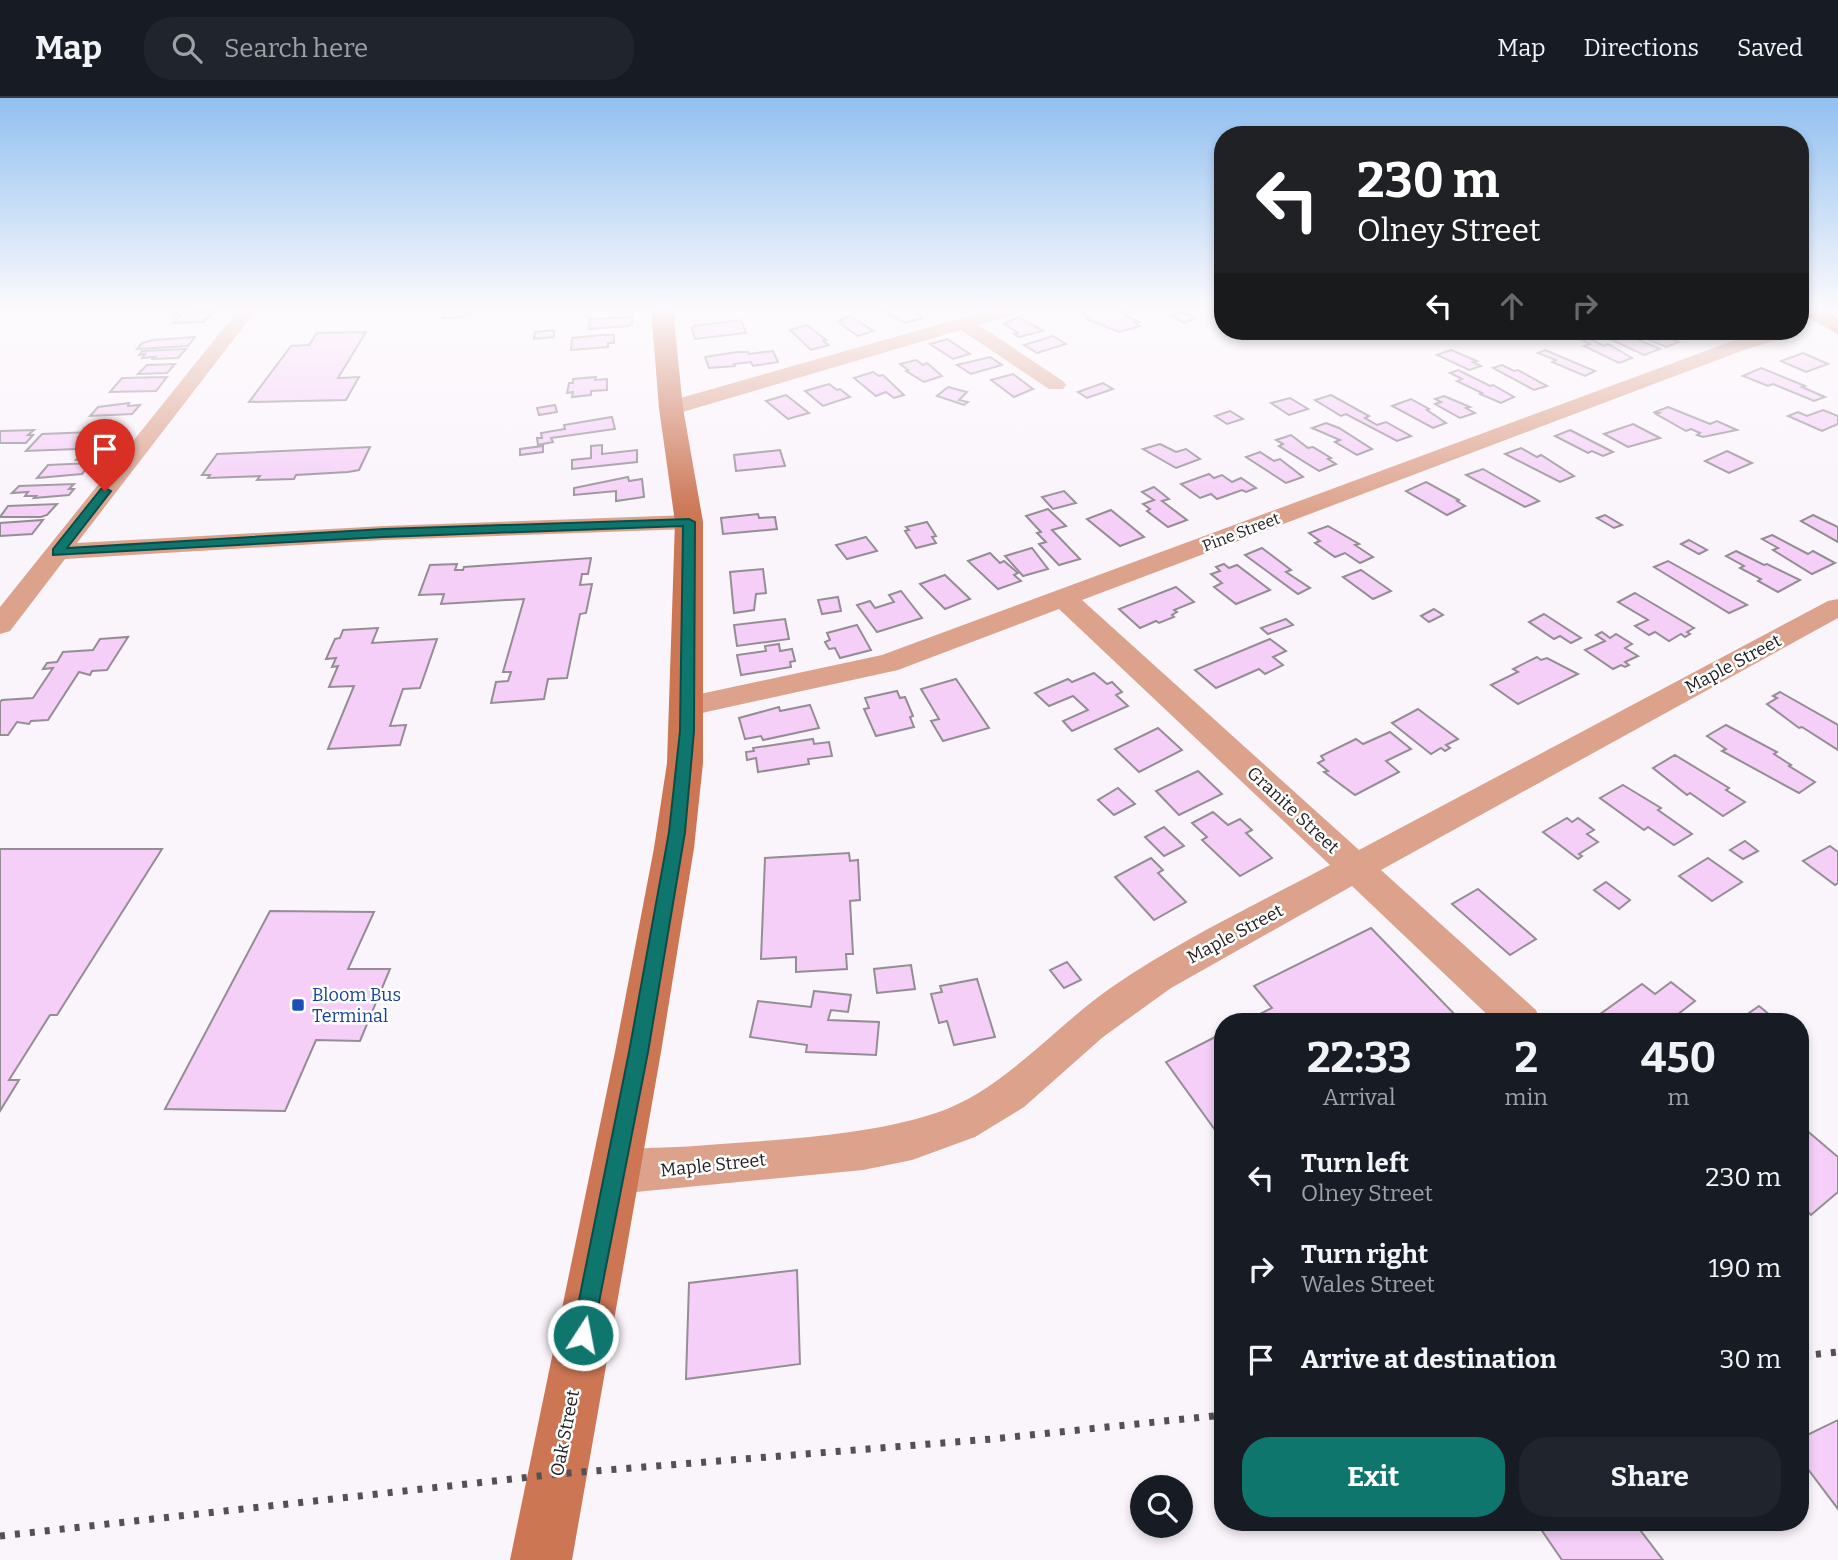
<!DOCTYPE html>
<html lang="en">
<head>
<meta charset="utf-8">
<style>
  body { margin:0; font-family:Bitter,serif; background:#20242c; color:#f1f3f6; height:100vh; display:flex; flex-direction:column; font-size:26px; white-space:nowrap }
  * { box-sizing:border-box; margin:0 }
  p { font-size:23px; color:#9ea1a6 }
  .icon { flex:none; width:38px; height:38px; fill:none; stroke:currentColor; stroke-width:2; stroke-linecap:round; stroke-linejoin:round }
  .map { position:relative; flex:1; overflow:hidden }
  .sheet { position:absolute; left:1214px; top:915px; width:595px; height:518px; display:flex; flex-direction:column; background:#171b24; border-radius:28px; box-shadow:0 4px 10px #0003 }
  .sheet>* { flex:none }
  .banner { position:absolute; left:1214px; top:28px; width:595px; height:214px; border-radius:28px; box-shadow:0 4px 10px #0003; background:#202124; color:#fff; overflow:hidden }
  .buttons { position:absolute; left:1130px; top:1377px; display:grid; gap:14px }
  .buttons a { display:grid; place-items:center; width:63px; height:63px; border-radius:50%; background:#171b24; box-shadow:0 4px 10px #0003; font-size:35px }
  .pin { position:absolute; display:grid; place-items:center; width:60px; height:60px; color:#fff; margin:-72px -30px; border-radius:50% 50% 50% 0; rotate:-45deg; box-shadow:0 0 7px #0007 }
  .pin .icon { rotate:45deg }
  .me { position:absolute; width:77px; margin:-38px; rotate:11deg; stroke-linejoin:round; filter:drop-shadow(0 0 5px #0008) }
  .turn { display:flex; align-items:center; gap:24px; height:147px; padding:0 28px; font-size:32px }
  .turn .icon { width:91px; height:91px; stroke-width:2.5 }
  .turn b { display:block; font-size:49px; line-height:60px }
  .lanes { display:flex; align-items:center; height:66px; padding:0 28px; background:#0003; justify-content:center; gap:35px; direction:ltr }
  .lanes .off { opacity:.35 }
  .eta { display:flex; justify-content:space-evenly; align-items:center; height:119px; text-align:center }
  .eta b { font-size:42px; font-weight:700; line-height:49px }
  .action { display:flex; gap:14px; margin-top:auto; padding:14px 28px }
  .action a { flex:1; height:80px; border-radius:28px; background:#0f766e; color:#fff; font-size:28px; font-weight:700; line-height:80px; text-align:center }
  .action a+a { background:#20242c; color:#f1f3f6 }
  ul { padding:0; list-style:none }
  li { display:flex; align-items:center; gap:21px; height:91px; padding:0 28px }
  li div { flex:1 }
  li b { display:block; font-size:26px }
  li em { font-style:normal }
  header { display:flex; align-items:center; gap:42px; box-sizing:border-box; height:98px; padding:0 35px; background:#171b24; border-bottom:2px solid #363941 }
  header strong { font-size:33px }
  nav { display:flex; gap:38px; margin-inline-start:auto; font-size:24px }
  .search { width:490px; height:63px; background:#20242c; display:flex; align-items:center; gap:18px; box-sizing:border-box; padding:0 24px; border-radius:28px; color:#9ea1a6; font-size:26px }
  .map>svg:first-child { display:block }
  .building { fill:#f5cff8; stroke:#948e94; stroke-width:2 }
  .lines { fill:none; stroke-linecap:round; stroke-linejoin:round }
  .street { fill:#dda28b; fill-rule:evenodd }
  .secondary { fill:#cc7654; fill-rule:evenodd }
  .rail { stroke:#545154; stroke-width:7; stroke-dasharray:5 10; stroke-linecap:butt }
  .route { fill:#0f766e; stroke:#0a4d48; stroke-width:2 }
  .transit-dot { fill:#1a4fb4; stroke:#fff; stroke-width:2.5 }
  .labels { text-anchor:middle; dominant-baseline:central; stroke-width:5; stroke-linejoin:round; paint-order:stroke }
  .far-street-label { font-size:16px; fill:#1e1c1e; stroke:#fff }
  .street-label { font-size:18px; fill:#1e1c1e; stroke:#fff }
  .transit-label { font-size:18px; fill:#164399; stroke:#fff; text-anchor:start }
</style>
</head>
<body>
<header>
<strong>Map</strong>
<div class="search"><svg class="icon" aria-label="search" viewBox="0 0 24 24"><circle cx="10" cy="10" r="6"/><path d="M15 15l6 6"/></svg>Search here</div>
<nav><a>Map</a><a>Directions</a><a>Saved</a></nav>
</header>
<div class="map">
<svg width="1838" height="1462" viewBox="0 0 1838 1462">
  <rect width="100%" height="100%" fill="#faf4fb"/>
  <!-- building -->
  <g class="building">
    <path d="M446 211H474L472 215 464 216 463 219 442 220Z"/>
    <path d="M881 211 913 212 922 220 905 225Z"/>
    <path d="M1087 211H1122L1130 215 1125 217 1139 224 1135 225 1140 228 1119 234 1087 221 1091 220 1080 213Z"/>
    <path d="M177 212H193L191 214H213L204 224 173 225 181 216H173Z"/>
    <path d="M1183 214 1195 220 1184 225 1171 218Z"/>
    <path d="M851 218 873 233 858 238 839 225 843 224 839 222Z"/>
    <path d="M632 219V226L628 228 589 231 590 221Z"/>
    <path d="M1019 219 1043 233 1019 239 1014 236 1018 235 1004 226Z"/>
    <path d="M741 222 746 235 695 241 692 230 694 228Z"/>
    <path d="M807 227 826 242 823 243 829 247 811 252 790 232Z"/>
    <path d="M554 232V239L534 241 535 234Z"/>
    <path d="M1618 233 1660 251 1644 257 1603 238Z"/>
    <path d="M1653 233 1679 244 1666 249 1640 238Z"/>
    <path d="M366 234 338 280 359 279 346 302 249 304 291 248 309 247 317 235Z"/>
    <path d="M601 237H614V245H608V249L571 252 572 240Z"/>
    <path d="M1053 238 1066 246 1037 255 1024 247Z"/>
    <path d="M195 239 188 248 137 251 142 245 153 242Z"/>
    <path d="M1588 240 1604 248 1608 246 1632 260 1619 265 1584 248 1590 246 1582 242Z"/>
    <path d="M947 241 970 256 953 261 930 246Z"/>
    <path d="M186 251 178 260 153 261 155 259 142 260 145 256 139 257 142 253Z"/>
    <path d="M1451 252 1477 263 1473 264 1481 268 1469 272 1437 257Z"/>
    <path d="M1545 252 1595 273 1585 278 1552 264 1556 262 1538 255Z"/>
    <path d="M773 253 778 264 753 268 751 264 734 266 735 268 709 270 705 259 737 254H748L749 256Z"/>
    <path d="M1803 255 1828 266 1806 274 1781 263Z"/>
    <path d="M990 259 1002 267 971 276 957 267Z"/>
    <path d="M916 262 923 267 927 265 942 278 924 284 906 273 908 272 900 266Z"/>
    <path d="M175 266 167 275 138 276 147 267Z"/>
    <path d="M1502 267 1514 273 1518 272 1547 288 1534 292 1493 270Z"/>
    <path d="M1761 270 1805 288 1802 289 1825 299 1814 303 1773 286 1768 288 1743 278Z"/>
    <path d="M1458 272 1490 288 1493 287 1514 299 1501 305 1480 296 1482 295 1457 283 1462 281 1450 275Z"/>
    <path d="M873 274 879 278 883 277 904 297 894 300 886 294 876 298 854 280Z"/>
    <path d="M1013 276 1033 291 1014 299 991 282Z"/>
    <path d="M167 279 156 293 110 294 122 280Z"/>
    <path d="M596 279 595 282 607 281V292L591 293V297L572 299 573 294 567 295 569 285H573V281Z"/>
    <path d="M1103 285 1113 291 1087 300 1078 294Z"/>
    <path d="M829 286 837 292 840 291 850 299 823 308 805 293Z"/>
    <path d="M948 289 967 294 959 302 968 304 964 307 937 298Z"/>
    <path d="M786 297 809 315 788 321 766 303Z"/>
    <path d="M1331 297 1369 318 1365 320 1377 327 1386 324 1411 338 1397 343 1346 316 1341 318 1315 302Z"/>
    <path d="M1444 298 1470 309 1466 310 1475 315 1460 320 1435 306 1441 304 1435 301Z"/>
    <path d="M1290 300 1308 311 1289 317 1271 305Z"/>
    <path d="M1411 301 1429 311 1427 312 1446 325 1433 330 1392 308Z"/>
    <path d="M129 305 128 308 140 307 132 316 90 318 98 309Z"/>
    <path d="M555 307 557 314 539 317 537 310Z"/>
    <path d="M1668 309 1710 326 1717 323 1737 332 1703 339 1697 337 1700 335 1691 331 1686 333 1656 316 1659 315 1655 314Z"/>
    <path d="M1823 312 1838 318V326L1822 333 1788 318 1798 314 1807 318Z"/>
    <path d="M1230 313 1243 321 1227 326 1215 318Z"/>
    <path d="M612 319 615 331 551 340 553 344 538 347 537 340H542L541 335 565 331 564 327Z"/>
    <path d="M1326 325 1339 330 1372 351 1357 357 1335 344 1340 342 1312 330Z"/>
    <path d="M1633 326 1660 340 1628 349 1604 336Z"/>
    <path d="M34 332 28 337H33L26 345H0V333Z"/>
    <path d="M1570 332 1613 354 1603 358 1592 353 1588 355 1555 338Z"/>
    <path d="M117 333 103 350 26 353 42 336Z"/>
    <path d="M1291 337 1308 350 1313 349 1331 360 1328 361 1336 366 1319 373 1279 348 1283 346 1276 342Z"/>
    <path d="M1160 346 1176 354 1186 351 1200 361 1176 370 1143 351Z"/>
    <path d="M602 347V356L637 352V364L572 371V362L591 360V348Z"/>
    <path d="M543 348V354L520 357V351Z"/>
    <path d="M370 349 359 372 348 374 296 377 294 381 257 382 260 378 208 380 210 377H202L217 356Z"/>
    <path d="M1521 350 1537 359 1541 357 1574 378 1560 384 1505 356Z"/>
    <path d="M780 352 785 368 736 373 734 357Z"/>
    <path d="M1727 353 1752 365 1729 375 1705 363Z"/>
    <path d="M105 354 99 361 76 362 82 355Z"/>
    <path d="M1260 354 1274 363 1280 361 1303 379 1286 385 1246 359Z"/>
    <path d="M91 365 82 376 37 380 48 367Z"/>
    <path d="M1483 371 1539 403 1525 409 1466 377Z"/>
    <path d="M1209 376 1214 380 1222 377 1232 384 1241 380 1256 390 1246 394 1242 392 1217 401 1211 396 1200 400 1181 386Z"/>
    <path d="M628 379 629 383 642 381 644 399 616 403V393L574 397V390Z"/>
    <path d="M1426 384 1459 402 1457 403 1465 408 1447 417 1406 393Z"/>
    <path d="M74 386 69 391H74L69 397 34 400 36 398H25L28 394 12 395 19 388Z"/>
    <path d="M1154 389 1169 401 1162 403 1187 422 1168 429 1147 413 1150 411 1143 406 1154 402 1142 394Z"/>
    <path d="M1064 393 1076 405 1053 411 1042 399Z"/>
    <path d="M57 406 47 417 41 419H0L8 408Z"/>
    <path d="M1048 411 1066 428 1052 432 1080 461 1059 467 1039 446 1046 444 1037 435 1041 434 1026 418Z"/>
    <path d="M1111 412 1144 439 1120 448 1087 421Z"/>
    <path d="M758 416 759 420 775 419 777 431 723 436 721 420Z"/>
    <path d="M1605 417 1622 427 1614 430 1597 420Z"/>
    <path d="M1813 417 1838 429V444L1801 423Z"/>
    <path d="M43 422 32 436 0 438V425Z"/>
    <path d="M927 424 936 438 932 439 936 445 916 450 905 433 909 432 906 429Z"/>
    <path d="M1328 428 1359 446 1355 447 1373 459 1360 465 1345 455 1335 459 1315 445 1320 443 1309 435Z"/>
    <path d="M1772 437 1808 456 1813 453 1835 465 1812 476 1773 452 1778 450 1762 441Z"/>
    <path d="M866 439 877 453 847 461 836 447Z"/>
    <path d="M1689 442 1707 452 1699 456 1681 446Z"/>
    <path d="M1032 450 1048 471 1023 478 1005 458Z"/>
    <path d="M1262 450 1291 472 1286 474 1310 490 1298 496 1245 457Z"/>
    <path d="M1736 453 1764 467 1767 466 1800 482 1778 494 1758 483 1761 481 1740 470 1744 468 1726 458Z"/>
    <path d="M990 455 1000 465 1004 463 1018 475 1014 477 1021 483 998 491 968 463Z"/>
    <path d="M591 460 588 476H582L580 487 592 486 586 515 580 516 567 580 548 581 544 601 491 605 496 584 508 583 511 574H503L524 501 441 506 444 496 419 497 430 467 457 466 455 472H463L464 469Z"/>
    <path d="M1668 463 1747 507 1729 515 1654 469Z"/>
    <path d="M1224 466 1229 470 1237 467 1270 492 1236 506 1214 489 1222 485 1211 476 1220 473 1216 469Z"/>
    <path d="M763 471 766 495 756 496 754 512 734 515 730 474Z"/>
    <path d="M1361 472 1391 493 1373 501 1343 479Z"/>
    <path d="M945 477 970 501 945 511 920 486Z"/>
    <path d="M1176 489 1194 504 1174 512 1177 514 1172 517 1174 519 1159 525 1156 523 1140 530 1119 511Z"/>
    <path d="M901 493 922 520 877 534 857 507 870 503 875 510 894 504 889 497Z"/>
    <path d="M1635 495 1694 530 1687 534 1690 536 1685 539 1681 536 1669 543 1655 534 1649 537 1635 528 1648 522 1618 504Z"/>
    <path d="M838 499 841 513 822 516 818 502Z"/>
    <path d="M1434 511 1443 517 1429 524 1421 518Z"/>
    <path d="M1544 516 1581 540 1571 545 1560 538 1554 541 1529 524Z"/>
    <path d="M785 521 789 541 737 548 734 527Z"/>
    <path d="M1286 521 1293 527 1268 536 1261 530Z"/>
    <path d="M857 527 871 552 840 560 835 550 829 551 825 544 830 542 827 535Z"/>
    <path d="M378 530 372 545 437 541 420 590 403 591 390 628 406 627 400 647 328 651 354 588 329 589 338 568 332 569 336 560 326 561 335 541 340 540 343 532Z"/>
    <path d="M1602 534 1610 540 1616 536 1632 546 1625 550 1638 558 1625 564 1629 567 1625 569 1621 567 1613 571 1585 552 1605 543 1596 537Z"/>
    <path d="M128 539 107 572 92 573 90 577 79 574 48 622 31 623 29 626 17 624 8 637H0V604L2 602 33 600 53 570 43 571 47 565 57 564 63 554 93 552 100 541Z"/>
    <path d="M1270 541 1286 553 1273 559 1283 567 1265 576 1259 571 1216 590 1195 572Z"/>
    <path d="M779 546 780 553 792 551 795 563 790 564 791 569 741 577 737 557 766 553 765 548Z"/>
    <path d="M1537 559 1541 562 1547 560 1578 576 1518 606 1491 587 1518 574 1513 571Z"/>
    <path d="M1094 575 1107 586 1112 584 1122 594 1116 597 1128 608 1072 633 1063 623 1088 612 1073 598 1049 608 1035 595 1068 581 1072 584Z"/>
    <path d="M956 581 989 630 943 643 931 623 939 621 921 591Z"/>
    <path d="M897 593 900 600 905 599 913 618 910 619 914 629 876 638 864 611 869 610 865 600Z"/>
    <path d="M1780 594 1838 627V652L1802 629 1799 630 1767 606 1777 600 1773 598Z"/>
    <path d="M810 607 819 630 763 642 761 638 745 641 739 620 779 609 780 613Z"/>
    <path d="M1418 611 1458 641 1446 647 1450 650 1445 653 1441 650 1431 656 1392 625Z"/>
    <path d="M1726 627 1777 654 1774 656 1791 667 1789 668 1815 684 1799 695 1722 653 1726 651 1707 638Z"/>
    <path d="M1158 630 1182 652 1139 674 1115 651Z"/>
    <path d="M1390 634 1411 651 1386 663 1399 674 1355 697 1324 674 1328 673 1318 665 1324 662 1321 658 1356 641 1363 646Z"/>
    <path d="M813 641 814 646 829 644 832 658 808 661 809 666 758 674 756 660 747 662 746 654 754 653 753 650Z"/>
    <path d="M1675 657 1729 690 1726 692 1745 704 1723 718 1690 695 1687 697 1653 670Z"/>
    <path d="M1198 673 1222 696 1179 717 1156 693Z"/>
    <path d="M1623 687 1661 710 1658 712 1692 736 1674 747 1648 729 1644 732 1600 700Z"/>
    <path d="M1118 690 1135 706 1114 717 1098 702Z"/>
    <path d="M1213 714 1228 727 1240 721 1252 732 1246 735 1272 760 1240 778 1202 742 1207 739 1192 725Z"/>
    <path d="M1567 720 1572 724 1578 720 1594 732 1587 736 1598 744 1579 756 1582 758 1578 761 1543 734Z"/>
    <path d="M1164 729 1184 748 1164 758 1145 739Z"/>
    <path d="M1745 743 1758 753 1743 761 1730 752Z"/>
    <path d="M1830 748 1838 754V785L1835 787 1803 763Z"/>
    <path d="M0 751H162L57 917H50L9 982H19L0 1013Z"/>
    <path d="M849 755 850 763 858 762 860 802 850 803 853 856H846L847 871 796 874V859L761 861 765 760Z"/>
    <path d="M1151 760 1163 772 1158 775 1186 804 1154 822 1115 779Z"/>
    <path d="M1708 760 1742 784 1712 803 1679 778Z"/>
    <path d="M1606 784 1630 802 1619 811 1594 792Z"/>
    <path d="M1478 791 1536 841 1510 857 1452 806Z"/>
    <path d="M270 813 374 814 348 871H390L360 943 316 942 285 1013 165 1011Z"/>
    <path d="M1371 830 1462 924H1244L1272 910 1254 888Z"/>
    <path d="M1067 864 1081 882 1064 890 1050 872Z"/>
    <path d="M911 867 915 891 877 895 874 871Z"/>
    <path d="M977 881 995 939 954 947 947 923 939 925 931 896 942 894 940 888Z"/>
    <path d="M1671 884 1695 903 1668 924H1589L1642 886 1655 896Z"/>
    <path d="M814 893 851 897 848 914 831 912 828 922 879 924 876 957 806 954 807 947 750 939 758 903 811 909Z"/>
    <path d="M1759 908 1776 922 1773 924H1736Z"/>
    <path d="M1223 935V1043L1166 964Z"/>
    <path d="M1805 1031 1838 1059V1094L1811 1117 1801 1107V1035Z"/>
    <path d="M797 1172 800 1266 686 1281 689 1185Z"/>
    <path d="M1838 1322V1411L1801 1362V1340Z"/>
    <path d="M1536 1424H1634L1663 1462H1562Z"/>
  </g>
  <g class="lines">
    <!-- street -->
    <g class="street">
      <path d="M239 211H257L77 445 384 428 689 417 698 419 701 424 698 429 689 431 384 442 65 461 10 533 0 536V509Z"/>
      <path d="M993 211H1021L1019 215 979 227 1063 283 1066 287 1063 291H1049L961 232 679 315H663L660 310 663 305Z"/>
      <path d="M1766 233H1796L1793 237 1744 252 1082 502 1359 752 1828 503 1838 501V520L1381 772 1536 912 1541 924H1495L1352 788 1171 890 1103 939 1024 1009 975 1039 912 1062 863 1072 636 1094 615 1095 600 1089 594 1074 600 1059C628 1047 663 1051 694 1048 770 1042 864 1039 936 1015 1004 992 1054 929 1112 889 1180 842 1257 806 1330 767L1059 511 898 572 688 618 677 615 673 608 677 601 882 557 1730 244Z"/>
    </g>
    <!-- secondary -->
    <g class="secondary">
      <path d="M651 211H673L683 310 703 424V665L694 750 661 954 572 1462H510L615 954 654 750 667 665 675 424 659 310Z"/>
      <path d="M1801 211H1823L1838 220V236L1801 216Z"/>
    </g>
    <!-- rail -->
    <g class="rail">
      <path d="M1801 1258 1838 1254"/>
      <path d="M0 1438 557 1376 992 1341 1223 1317"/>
    </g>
  </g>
  <!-- sky -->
  <linearGradient id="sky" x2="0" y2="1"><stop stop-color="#91c0f0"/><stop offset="0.51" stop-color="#fdfafd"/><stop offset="1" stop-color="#fdfafd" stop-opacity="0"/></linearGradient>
  <rect width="1838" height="415" fill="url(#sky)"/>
  <!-- route -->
  <path class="route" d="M105 390 111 393 67 450 384 431 689 421 695 424 694 633 685 734 648 954 591 1245 583 1249 575 1245 572 1237 629 954 669 734 680 633 683 428 384 439 53 457V451L101 391Z"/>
  <!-- markers -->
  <rect class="transit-dot" x="291" y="900" width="14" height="14" rx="3.5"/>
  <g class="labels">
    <!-- far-street labels -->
    <g class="far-street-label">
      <text transform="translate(1241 434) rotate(-21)">Pine Street</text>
    </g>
    <!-- street labels -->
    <g class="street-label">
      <text transform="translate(1733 566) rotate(-28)">Maple Street</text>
      <text transform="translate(1293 712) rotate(43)">Granite Street</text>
      <text transform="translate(1235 836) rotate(-28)">Maple Street</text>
      <text transform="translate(713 1067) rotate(-6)">Maple Street</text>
      <text transform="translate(565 1335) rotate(-79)">Oak Street</text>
    </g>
    <!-- transit labels -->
    <g class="transit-label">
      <text x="312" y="897">Bloom Bus<tspan x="312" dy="21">Terminal</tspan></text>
    </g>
  </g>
</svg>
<div class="buttons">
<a><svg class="icon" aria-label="search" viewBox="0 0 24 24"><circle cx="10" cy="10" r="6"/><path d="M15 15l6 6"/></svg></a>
</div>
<div class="pin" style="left:105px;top:393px;background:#d93025"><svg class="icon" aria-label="arrive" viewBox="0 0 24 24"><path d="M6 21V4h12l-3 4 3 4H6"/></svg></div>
<svg class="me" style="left:583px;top:1237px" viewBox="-20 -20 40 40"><circle r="17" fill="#0f766e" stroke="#fff" stroke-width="3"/><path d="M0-11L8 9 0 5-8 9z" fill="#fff"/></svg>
<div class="banner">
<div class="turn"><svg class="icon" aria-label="left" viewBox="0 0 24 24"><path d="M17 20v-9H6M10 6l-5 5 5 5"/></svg><div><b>230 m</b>Olney Street</div></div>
<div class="lanes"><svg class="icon" aria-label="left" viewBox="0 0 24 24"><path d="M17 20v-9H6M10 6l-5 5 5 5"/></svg><svg class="icon off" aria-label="ahead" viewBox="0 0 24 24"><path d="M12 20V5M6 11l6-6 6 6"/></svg><svg class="icon off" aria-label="right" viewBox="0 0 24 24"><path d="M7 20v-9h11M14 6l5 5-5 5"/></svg></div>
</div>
<section class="sheet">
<div class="eta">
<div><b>22:33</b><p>Arrival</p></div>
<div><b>2</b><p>min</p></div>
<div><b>450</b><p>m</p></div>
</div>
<ul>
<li><svg class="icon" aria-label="left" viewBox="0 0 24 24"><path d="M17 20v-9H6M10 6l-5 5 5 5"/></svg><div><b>Turn left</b><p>Olney Street</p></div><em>230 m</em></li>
<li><svg class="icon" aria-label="right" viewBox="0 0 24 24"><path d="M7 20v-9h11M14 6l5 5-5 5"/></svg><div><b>Turn right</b><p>Wales Street</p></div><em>190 m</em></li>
<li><svg class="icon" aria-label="arrive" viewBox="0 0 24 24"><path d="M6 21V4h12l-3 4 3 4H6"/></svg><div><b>Arrive at destination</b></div><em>30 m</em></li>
</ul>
<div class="action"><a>Exit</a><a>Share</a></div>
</section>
</div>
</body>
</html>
